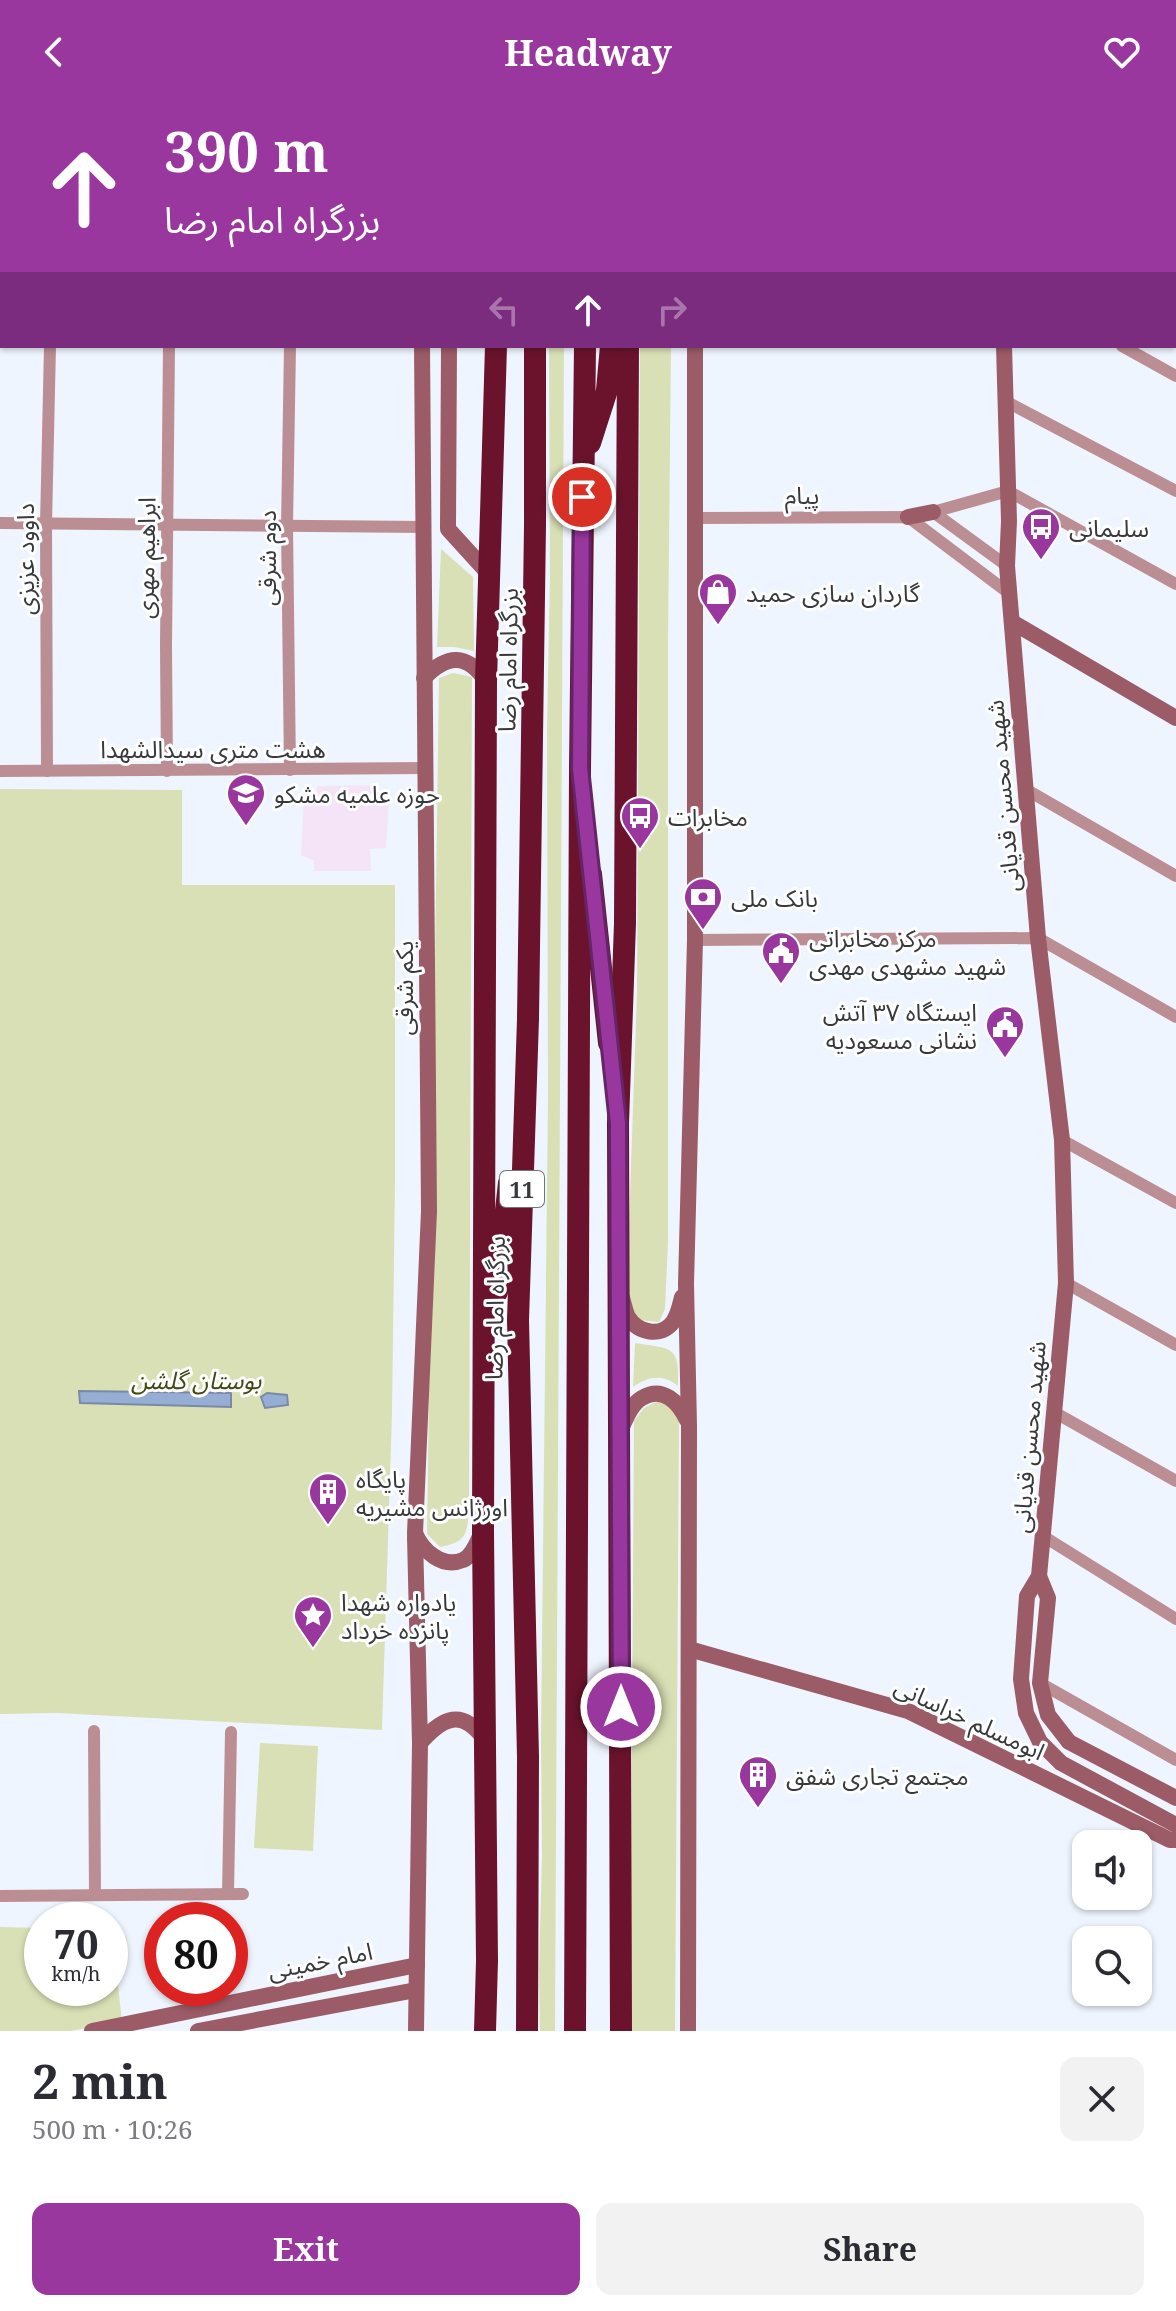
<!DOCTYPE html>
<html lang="en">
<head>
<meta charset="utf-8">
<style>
  body { margin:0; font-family:"Noto Serif","Noto Sans Arabic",serif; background:#f2f2f3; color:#2b2b33; height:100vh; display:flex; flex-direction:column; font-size:30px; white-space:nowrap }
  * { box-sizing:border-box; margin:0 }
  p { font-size:26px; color:#7c7c81 }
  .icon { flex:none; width:44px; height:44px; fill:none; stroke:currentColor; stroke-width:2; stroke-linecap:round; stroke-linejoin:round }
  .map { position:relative; height:1927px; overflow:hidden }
  .drawer { display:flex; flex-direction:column; background:#fff; flex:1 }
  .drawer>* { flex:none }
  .top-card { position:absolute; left:0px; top:0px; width:1176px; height:244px; box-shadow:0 2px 6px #0004; background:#9a379e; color:#fff; overflow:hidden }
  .fabs { position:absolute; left:1072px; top:1726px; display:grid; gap:16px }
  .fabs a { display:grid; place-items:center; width:80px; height:80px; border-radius:16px; background:#fff; box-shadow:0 2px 6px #0004; font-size:40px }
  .speed { position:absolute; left:24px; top:1798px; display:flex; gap:16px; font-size:40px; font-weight:700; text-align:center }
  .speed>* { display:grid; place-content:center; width:104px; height:104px; border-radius:50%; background:#fff; box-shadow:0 2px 6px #0004; line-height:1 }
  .speed small { font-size:20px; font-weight:400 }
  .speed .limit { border:12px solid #d22; background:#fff; color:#111 }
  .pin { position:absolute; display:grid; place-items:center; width:68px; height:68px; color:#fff; margin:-34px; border:4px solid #fff; border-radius:50%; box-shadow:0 2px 8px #0007 }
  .me { position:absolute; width:88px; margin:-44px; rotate:0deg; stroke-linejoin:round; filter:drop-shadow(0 0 6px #0008) }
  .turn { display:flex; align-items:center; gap:28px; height:168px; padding:0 32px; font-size:36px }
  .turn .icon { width:104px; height:104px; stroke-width:2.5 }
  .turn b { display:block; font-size:56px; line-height:68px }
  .lanes { display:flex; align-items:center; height:76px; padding:0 32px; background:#0003; justify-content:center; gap:40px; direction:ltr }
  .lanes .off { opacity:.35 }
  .round { display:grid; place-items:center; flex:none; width:84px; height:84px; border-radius:16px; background:#f2f2f3 }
  .headline { display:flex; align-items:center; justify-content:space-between; height:136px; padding:0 32px }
  h1 { font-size:48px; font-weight:700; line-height:60px }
  .action { display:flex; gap:16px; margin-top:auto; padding:16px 32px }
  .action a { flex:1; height:92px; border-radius:16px; background:#9a379e; color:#fff; font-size:32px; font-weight:700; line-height:92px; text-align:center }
  .action a+a { background:#f2f2f3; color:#2b2b33 }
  header { display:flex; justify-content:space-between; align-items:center; height:104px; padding:0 32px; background:#9a379e; color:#fff; font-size:36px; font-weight:700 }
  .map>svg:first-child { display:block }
  .education { fill:#f5e4f7 }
  .green { fill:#d9e0b5 }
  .water { fill:#96add4; stroke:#7a8aa6; stroke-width:2 }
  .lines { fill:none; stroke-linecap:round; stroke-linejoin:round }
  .street { stroke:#bb8e94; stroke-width:12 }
  .secondary { stroke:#9b5c67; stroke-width:16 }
  .highway { stroke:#6b132d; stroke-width:22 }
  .route-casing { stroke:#642467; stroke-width:20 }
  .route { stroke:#9a379e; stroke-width:14 }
  .labels { text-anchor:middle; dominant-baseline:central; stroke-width:6; stroke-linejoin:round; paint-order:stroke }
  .shield { fill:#fff; stroke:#737476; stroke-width:2 }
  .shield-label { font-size:22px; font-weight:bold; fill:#37393c }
  .street-label { font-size:24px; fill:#37393c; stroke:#fff }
  .poi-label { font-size:24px; fill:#37393c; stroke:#fff; text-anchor:start }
  .park-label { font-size:24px; font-style:italic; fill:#424813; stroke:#fff }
</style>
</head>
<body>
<header><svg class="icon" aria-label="back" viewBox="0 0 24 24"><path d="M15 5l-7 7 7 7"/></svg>Headway<svg class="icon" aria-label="heart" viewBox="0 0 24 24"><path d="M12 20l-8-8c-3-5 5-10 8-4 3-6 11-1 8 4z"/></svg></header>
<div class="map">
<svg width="1176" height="1927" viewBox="0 0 1176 1927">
  <rect width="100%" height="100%" fill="#eff5fe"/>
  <!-- education -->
  <path class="education" d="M375 681 377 695H389L386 744 370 745 371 767H314V757L301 751 304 694 316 692 317 682Z"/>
  <!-- green -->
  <g class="green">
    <path d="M549 242H564L555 1927H540L539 1864 542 1752 541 1631 548 993 547 623 550 474Z"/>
    <path d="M640 242H671L668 543V1138L665 1205 659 1218 639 1216 630 1205 627 1179 637 888Z"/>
    <path d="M441 445 473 473 474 547 454 543H437Z"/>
    <path d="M453 569 472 573 469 1405C467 1430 467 1438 440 1443L427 1430 439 574Z"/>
    <path d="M0 685 182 686V781H395V1079L392 1309 382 1626 57 1609 0 1610Z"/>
    <path d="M635 1239C672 1245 680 1241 678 1282 663 1270 649 1272 633 1283Z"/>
    <path d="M656 1298H664L678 1309 679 1320 675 1927H630L634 1317 644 1304Z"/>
    <path d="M260 1639 318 1642 313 1747 254 1744Z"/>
    <path d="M0 1823 42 1824V1884H110V1825H112L122 1918 70 1927H0Z"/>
  </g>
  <!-- water -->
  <g class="water">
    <path d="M79 1287 231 1289V1303L80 1299Z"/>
    <path d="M267 1289 287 1291 288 1301 265 1304 261 1293Z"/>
  </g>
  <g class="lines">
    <!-- street -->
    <g class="street">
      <path d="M1111 0 1114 2"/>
      <path d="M53 2V0"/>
      <path d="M172 2V0"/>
      <path d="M289 2V0"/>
      <path d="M1174 34 1176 35"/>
      <path d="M1174 165 1176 166"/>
      <path d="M290 242 287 422 290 666"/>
      <path d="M1122 242 1176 272"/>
      <path d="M1005 297 1176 387"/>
      <path d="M933 408 1008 387 1176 480"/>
      <path d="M933 408 1007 462"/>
      <path d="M695 414 908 413 1010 490"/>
      <path d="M0 419 424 423"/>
      <path d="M0 667 426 664"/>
      <path d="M47 667 46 420 50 242"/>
      <path d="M167 667 166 542 169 242"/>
      <path d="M1027 686 1176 772"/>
      <path d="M695 836 1038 834 1176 913"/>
      <path d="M1062 1036 1176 1099"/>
      <path d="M1066 1179 1176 1241"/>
      <path d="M1054 1308 1176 1377"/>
      <path d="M1043 1432 1176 1515"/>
      <path d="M1040 1579 1176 1656"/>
      <path d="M94 1627 95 1791"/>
      <path d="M228 1790 231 1628"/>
      <path d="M0 1792 243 1790"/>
    </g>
    <!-- secondary -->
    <g class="secondary">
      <path d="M428 0V2"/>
      <path d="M695 0V2"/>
      <path d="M997 0V2"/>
      <path d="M0 160H2"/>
      <path d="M422 242 429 1107 415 1429C422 1446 442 1465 463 1456 473 1452 478 1436 482 1428"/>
      <path d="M449 242 448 425 488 469"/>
      <path d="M1004 242 1009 417 1007 462 1038 834 1062 1036 1066 1179 1039 1472 1027 1492 1021 1575 1026 1609 1040 1638 1061 1659 1176 1721"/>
      <path d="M908 413 933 408"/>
      <path d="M1012 518 1176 614"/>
      <path d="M424 574C447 550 467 549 486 577"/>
      <path d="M622 1194C624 1200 625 1207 628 1213 638 1229 661 1234 673 1218 678 1211 680 1201 682 1193"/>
      <path d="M621 1325C626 1315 631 1300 642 1294 663 1281 679 1299 687 1316"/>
      <path d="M415 1433 420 1639 416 1927"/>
      <path d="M1039 1472 1048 1494 1040 1579 1048 1611 1069 1638 1176 1694"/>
      <path d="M689 1545 908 1607 1170 1736H1176"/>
      <path d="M420 1639C443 1613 462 1604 485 1636"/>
      <path d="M92 1927 417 1861"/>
      <path d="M198 1927 416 1886"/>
      <path d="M688 1927 689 1322 686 1180 695 836V242"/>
    </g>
    <!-- highway -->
    <g class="highway">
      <path d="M585 0V2"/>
      <path d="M493 2V0"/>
      <path d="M535 2V0"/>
      <path d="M628 2V0"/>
      <path d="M590 339 607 286 611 242"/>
      <path d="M591 770 609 939"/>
      <path d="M497 1188 509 1079"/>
      <path d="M485 1927 487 1857 483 1427 486 577 496 242"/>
      <path d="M527 1927 528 1653 518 1216 528 915 535 421V242"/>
      <path d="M575 1927 580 664 585 242"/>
      <path d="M621 1927 618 1019 625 819 628 242"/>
    </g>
  </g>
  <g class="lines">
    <defs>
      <path id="route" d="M582 393 580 664 618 1019 621 1603"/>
    </defs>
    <!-- route casing -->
    <use href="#route" class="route-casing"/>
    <!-- route -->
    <use href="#route" class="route"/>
  </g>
  <!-- icons -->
  <defs>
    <symbol id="bus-pin" viewBox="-11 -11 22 30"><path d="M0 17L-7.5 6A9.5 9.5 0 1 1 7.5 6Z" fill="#9a379e" stroke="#fff"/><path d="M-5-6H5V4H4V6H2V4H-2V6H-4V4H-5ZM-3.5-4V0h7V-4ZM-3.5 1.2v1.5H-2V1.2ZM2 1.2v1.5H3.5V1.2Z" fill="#fff"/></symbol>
    <symbol id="shop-pin" viewBox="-11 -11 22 30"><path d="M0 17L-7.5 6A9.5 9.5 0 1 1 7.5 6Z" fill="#9a379e" stroke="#fff"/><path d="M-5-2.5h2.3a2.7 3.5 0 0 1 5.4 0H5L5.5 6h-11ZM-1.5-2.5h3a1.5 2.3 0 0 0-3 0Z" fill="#fff"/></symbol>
    <symbol id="university-pin" viewBox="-11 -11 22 30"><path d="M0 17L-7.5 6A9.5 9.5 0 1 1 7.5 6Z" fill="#9a379e" stroke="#fff"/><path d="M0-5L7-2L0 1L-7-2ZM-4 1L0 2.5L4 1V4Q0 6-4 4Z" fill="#fff"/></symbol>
    <symbol id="bank-pin" viewBox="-11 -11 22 30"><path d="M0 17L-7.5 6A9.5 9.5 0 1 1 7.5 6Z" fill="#9a379e" stroke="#fff"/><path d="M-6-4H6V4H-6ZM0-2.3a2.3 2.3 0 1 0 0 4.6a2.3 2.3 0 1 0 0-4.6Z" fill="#fff"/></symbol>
    <symbol id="civic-pin" viewBox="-11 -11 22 30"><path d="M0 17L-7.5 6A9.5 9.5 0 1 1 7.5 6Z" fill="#9a379e" stroke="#fff"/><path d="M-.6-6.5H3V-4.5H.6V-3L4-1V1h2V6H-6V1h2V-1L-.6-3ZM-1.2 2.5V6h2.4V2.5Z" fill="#fff"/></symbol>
    <symbol id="building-pin" viewBox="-11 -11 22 30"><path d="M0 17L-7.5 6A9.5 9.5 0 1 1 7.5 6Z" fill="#9a379e" stroke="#fff"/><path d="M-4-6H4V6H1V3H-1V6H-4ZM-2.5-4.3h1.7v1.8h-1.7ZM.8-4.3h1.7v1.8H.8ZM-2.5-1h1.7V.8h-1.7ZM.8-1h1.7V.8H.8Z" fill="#fff"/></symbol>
    <symbol id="sight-pin" viewBox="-11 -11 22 30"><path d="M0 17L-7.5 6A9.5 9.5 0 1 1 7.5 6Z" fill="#9a379e" stroke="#fff"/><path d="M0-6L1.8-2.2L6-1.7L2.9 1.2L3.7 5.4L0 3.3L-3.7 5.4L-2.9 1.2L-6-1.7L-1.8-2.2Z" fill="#fff"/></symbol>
  </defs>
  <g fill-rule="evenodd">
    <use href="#bus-pin" x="1019" y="401" width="44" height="60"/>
    <use href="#shop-pin" x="696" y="466" width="44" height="60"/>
    <use href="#university-pin" x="224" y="667" width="44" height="60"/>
    <use href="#bus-pin" x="618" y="690" width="44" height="60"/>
    <use href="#bank-pin" x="681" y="771" width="44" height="60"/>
    <use href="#civic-pin" x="759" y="825" width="44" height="60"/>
    <use href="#civic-pin" x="983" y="899" width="44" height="60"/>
    <use href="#building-pin" x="306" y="1366" width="44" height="60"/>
    <use href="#sight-pin" x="291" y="1489" width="44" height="60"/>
    <use href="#building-pin" x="736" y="1649" width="44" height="60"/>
  </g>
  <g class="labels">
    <!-- shield labels -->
    <rect class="shield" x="500" y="1067" width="44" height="36" rx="6"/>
    <g class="shield-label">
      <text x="522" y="1085">11</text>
    </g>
    <!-- street labels -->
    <g class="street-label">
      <text x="802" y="390">پیام</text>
      <text transform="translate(145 454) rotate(-89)">ابراهیم مهری</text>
      <text transform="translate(266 454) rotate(-90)">دوم شرقی</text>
      <text transform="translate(24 455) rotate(-90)">داوود عزیزی</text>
      <text transform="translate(507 556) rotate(-89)">بزرگراه امام رضا</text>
      <text x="213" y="644">هشت متری سیدالشهدا</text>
      <text transform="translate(1002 692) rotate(-95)">شهید محسن قدیانی</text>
      <text transform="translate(403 884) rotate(-90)">یکم شرقی</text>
      <text transform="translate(494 1204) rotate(-89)">بزرگراه امام رضا</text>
      <text transform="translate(1028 1333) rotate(-85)">شهید محسن قدیانی</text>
      <text transform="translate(970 1614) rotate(25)">ابومسلم خراسانی</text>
      <text transform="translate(320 1856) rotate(-11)">امام خمینی</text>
    </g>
    <!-- poi labels -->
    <g class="poi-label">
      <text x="1069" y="423">سلیمانی</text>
      <text x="746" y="488">گاردان سازی حمید</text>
      <text x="274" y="689">حوزه علمیه مشکو</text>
      <text x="668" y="712">مخابرات</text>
      <text x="731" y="793">بانک ملی</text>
      <text x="809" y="833">مرکز مخابراتی<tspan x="809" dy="28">شهید مشهدی مهدی</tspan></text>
      <text x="977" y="907" text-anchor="end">ایستگاه ۳۷ آتش<tspan x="977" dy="28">نشانی مسعودیه</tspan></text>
      <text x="356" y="1374">پایگاه<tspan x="356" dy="28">اورژانس مشیریه</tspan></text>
      <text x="341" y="1497">یادواره شهدا<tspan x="341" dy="28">پانزده خرداد</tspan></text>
      <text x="786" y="1671">مجتمع تجاری شفق</text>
    </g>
    <!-- park labels -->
    <g class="park-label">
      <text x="196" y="1275">بوستان گلشن</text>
    </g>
  </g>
</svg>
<div class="fabs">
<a><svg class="icon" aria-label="sound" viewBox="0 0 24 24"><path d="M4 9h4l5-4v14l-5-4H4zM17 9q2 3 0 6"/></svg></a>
<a><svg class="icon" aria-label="search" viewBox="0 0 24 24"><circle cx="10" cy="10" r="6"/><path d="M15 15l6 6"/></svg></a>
</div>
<div class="speed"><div>70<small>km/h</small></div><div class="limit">80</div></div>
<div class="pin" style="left:582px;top:393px;background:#d93025"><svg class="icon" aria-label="arrive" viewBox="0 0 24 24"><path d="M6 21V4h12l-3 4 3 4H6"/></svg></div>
<svg class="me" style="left:621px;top:1603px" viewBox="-20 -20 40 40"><circle r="17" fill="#9a379e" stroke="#fff" stroke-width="3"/><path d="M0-11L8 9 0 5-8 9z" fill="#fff"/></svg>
<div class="top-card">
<div class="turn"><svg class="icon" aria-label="ahead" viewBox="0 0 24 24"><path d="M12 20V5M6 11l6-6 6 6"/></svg><div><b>390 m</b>بزرگراه امام رضا</div></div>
<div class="lanes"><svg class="icon off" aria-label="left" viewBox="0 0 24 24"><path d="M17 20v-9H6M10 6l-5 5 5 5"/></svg><svg class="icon" aria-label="ahead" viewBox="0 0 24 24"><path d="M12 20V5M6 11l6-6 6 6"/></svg><svg class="icon off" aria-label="right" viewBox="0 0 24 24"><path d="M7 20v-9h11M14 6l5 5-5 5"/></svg></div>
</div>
</div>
<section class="drawer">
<div class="headline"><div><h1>2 min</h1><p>500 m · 10:26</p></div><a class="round"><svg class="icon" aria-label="close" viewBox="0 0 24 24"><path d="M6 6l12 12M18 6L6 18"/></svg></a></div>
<div class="action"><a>Exit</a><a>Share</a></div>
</section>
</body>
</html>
